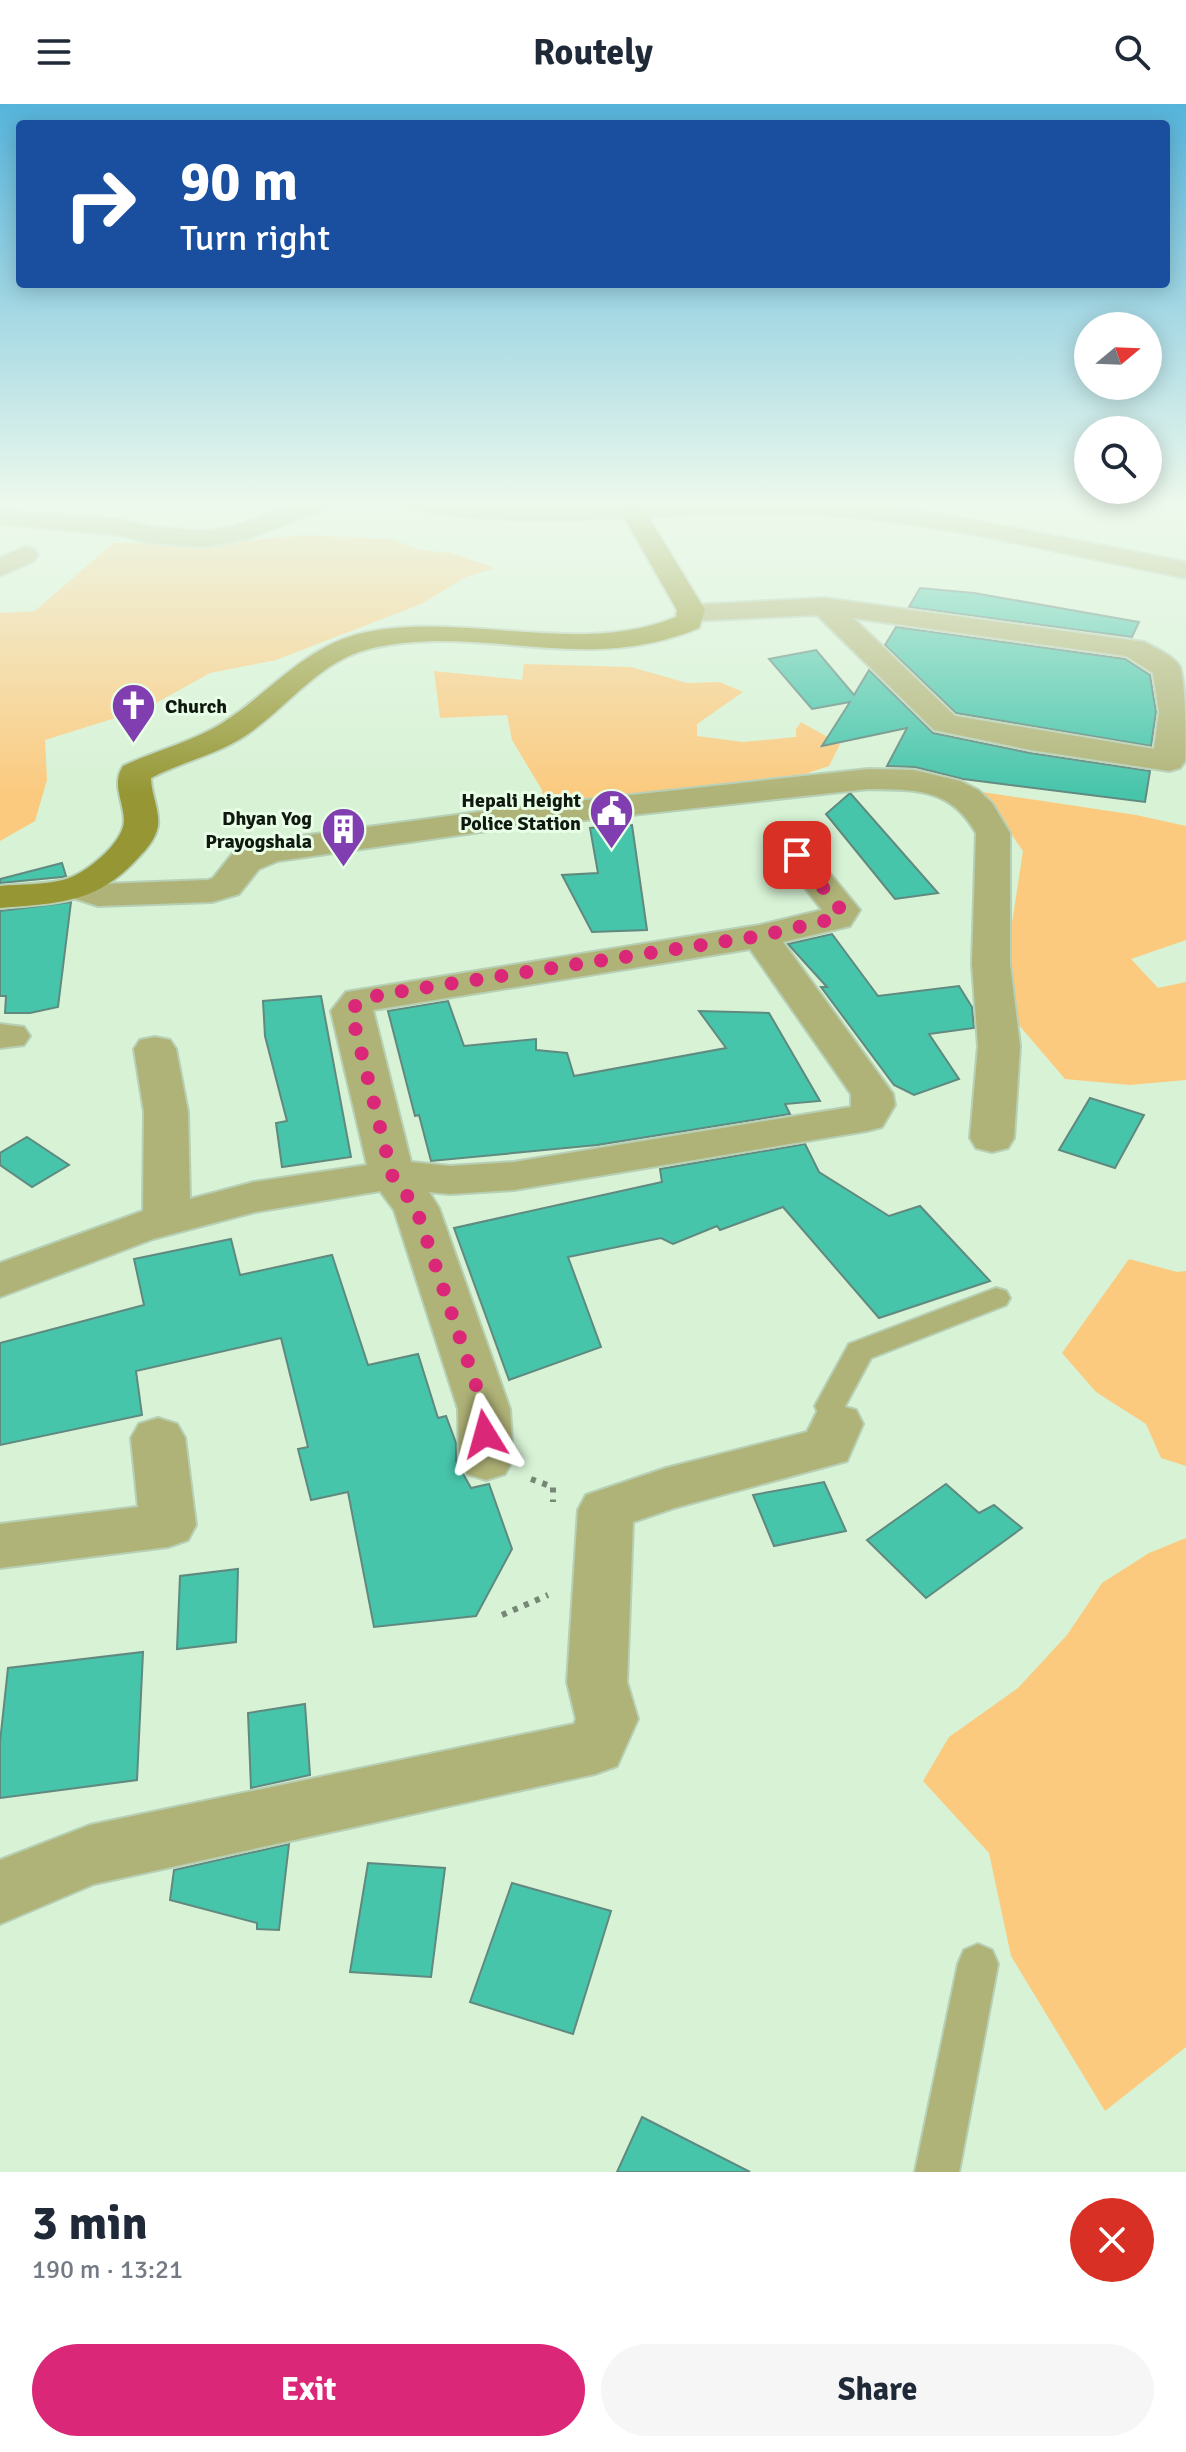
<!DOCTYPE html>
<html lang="en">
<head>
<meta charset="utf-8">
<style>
  body { margin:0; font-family:Signika,sans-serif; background:#f6f6f7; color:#1f2937; height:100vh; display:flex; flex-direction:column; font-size:30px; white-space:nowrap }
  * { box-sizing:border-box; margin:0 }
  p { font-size:26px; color:#747a83 }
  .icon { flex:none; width:44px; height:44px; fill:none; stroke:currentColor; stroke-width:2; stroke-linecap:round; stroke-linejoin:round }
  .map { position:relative; height:2068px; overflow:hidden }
  .panel { display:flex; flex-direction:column; background:#fff; flex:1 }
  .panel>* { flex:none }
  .banner { position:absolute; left:16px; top:16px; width:1154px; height:168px; border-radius:8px; box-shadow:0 4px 20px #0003; background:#1a4fa0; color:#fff; overflow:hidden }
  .needle { width:52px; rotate:71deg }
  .buttons { position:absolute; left:1074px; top:208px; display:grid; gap:16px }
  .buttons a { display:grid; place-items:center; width:88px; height:88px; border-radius:50%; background:#fff; box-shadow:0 4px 20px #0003; font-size:40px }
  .pin { position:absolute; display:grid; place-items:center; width:68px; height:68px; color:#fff; margin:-34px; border-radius:16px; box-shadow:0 4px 12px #0006 }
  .me { position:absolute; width:88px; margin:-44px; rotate:352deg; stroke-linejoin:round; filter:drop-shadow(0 0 6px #0008) }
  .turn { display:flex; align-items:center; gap:28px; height:168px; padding:0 32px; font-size:36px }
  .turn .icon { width:104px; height:104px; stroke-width:2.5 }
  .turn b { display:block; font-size:56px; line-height:68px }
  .round { display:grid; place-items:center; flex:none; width:84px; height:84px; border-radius:42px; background:#f6f6f7 }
  .summary { display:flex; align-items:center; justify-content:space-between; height:136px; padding:0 32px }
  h1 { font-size:48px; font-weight:700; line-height:60px }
  .primary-button { display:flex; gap:16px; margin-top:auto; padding:16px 32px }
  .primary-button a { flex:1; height:92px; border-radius:48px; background:#db2777; color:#fff; font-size:32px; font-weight:700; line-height:92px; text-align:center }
  .primary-button a+a { background:#f6f6f7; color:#1f2937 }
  header { display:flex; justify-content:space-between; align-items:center; height:104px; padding:0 32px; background:#fff; font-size:36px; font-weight:700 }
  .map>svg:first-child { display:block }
  .green { fill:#fbca7f }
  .building { fill:#47c5ab; stroke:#60897f; stroke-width:2 }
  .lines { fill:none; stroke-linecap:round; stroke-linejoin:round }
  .lane-casing { stroke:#b7cfb5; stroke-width:4 }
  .street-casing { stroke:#b7cfb5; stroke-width:4 }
  .secondary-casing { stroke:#b7cfb5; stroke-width:4 }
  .path { stroke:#768875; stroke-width:6; stroke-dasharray:5 7; stroke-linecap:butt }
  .lane { fill:#b0b377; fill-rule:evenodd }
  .street { fill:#b0b377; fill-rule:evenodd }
  .secondary { fill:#969734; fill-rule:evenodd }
  .route { stroke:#db2777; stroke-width:14; stroke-dasharray:0 25.2 }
  .labels { text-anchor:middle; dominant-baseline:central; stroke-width:6; stroke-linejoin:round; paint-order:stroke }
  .far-poi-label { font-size:20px; font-weight:bold; fill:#10190f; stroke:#e8fee6; text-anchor:end }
</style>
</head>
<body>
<header><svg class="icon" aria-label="menu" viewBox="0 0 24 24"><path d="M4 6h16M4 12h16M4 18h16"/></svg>Routely<svg class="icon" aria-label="search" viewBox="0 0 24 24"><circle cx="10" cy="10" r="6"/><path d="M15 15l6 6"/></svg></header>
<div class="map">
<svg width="1186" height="2068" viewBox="0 0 1186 2068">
  <rect width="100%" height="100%" fill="#d7f2d5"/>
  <!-- green -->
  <g class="green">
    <path d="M303 431 393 435 420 446 451 449 495 464 466 473 421 500 276 556 210 569 147 604 45 636 47 676 35 717 0 737V509L35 507 113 439 212 440Z"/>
    <path d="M524 560 631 563 687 579 720 578 743 588 697 620V632L743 638 796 633V625L801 618 840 640 829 662 805 670 544 700 542 686 512 636 507 611 440 614 434 567 522 576Z"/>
    <path d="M982 688 1136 711 1186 722V836L1131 855 1158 884 1186 878V976L1130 981 1065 975 1018 920 998 860 1012 819 1023 747Z"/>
    <path d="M1129 1155 1177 1168 1186 1167V1362L1161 1354 1146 1320 1096 1288 1062 1249Z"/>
    <path d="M1186 1434V1943L1105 2007 1011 1852 989 1749 923 1677 949 1633 1018 1584 1067 1531 1102 1479 1149 1449Z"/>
  </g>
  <!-- building -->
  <g class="building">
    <path d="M920 484 974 489 1139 518 1132 533 909 503Z"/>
    <path d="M896 523 1125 555 1150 571 1156 608 1151 642 956 609 885 541Z"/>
    <path d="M816 546 854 591 869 566 933 629 1030 649 1150 667 1145 698 963 675 915 663 887 662 907 624 822 642 850 598 812 605 769 555Z"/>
    <path d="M849 690H851L938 789 895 795 826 710Z"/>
    <path d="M632 721 647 826 592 828 562 771 598 769 590 724Z"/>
    <path d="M62 759 66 772 62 773 0 779V775Z"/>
    <path d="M71 798 58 903 30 909H5L6 892H0V807Z"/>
    <path d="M832 830 878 892 959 882 972 903 974 924 929 930 959 975 914 991 894 981 821 883H827L788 840Z"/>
    <path d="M321 892 351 1053 282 1063 276 1019 287 1017 265 932 263 897Z"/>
    <path d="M448 897 464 942 536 935V946L567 949 574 972 726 944 699 907 769 909 820 997 785 1000 790 1010 597 1041 431 1057 419 1011 415 1012 388 907Z"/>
    <path d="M1090 994 1144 1011 1115 1064 1059 1046Z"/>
    <path d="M27 1033 69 1061 32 1083 0 1061V1049Z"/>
    <path d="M805 1040 819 1068 889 1112 920 1102 990 1177 879 1214 783 1103 720 1126 717 1122 673 1140 661 1134 568 1153 601 1243 509 1276 454 1124 662 1078 660 1065Z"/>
    <path d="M231 1135 240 1171 332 1151 368 1261 418 1250 438 1314 446 1312 456 1339V1357L471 1384 489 1380 512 1445 476 1512 374 1523 348 1388 311 1396 298 1345 308 1343 281 1234 136 1267 142 1311 0 1341V1239L144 1201 134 1155Z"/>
    <path d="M824 1378 846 1427 774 1442 753 1391Z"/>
    <path d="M946 1380 979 1409 994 1401 1022 1424 926 1494 867 1436Z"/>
    <path d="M238 1465 236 1538 177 1545 180 1472Z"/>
    <path d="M143 1548 137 1676 0 1694V1638L8 1564Z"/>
    <path d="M305 1600 310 1671 251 1684 248 1609Z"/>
    <path d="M289 1740 279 1826 257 1825V1819L170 1796 174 1766Z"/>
    <path d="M368 1759 445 1764 431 1873 350 1868Z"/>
    <path d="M512 1779 611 1807 573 1930 470 1898Z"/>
    <path d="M642 2013 750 2068H617Z"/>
  </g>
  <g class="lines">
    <defs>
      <g id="lane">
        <path d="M996 1184 1006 1187 1010 1194 1006 1201 871 1254 845 1302 853 1320 848 1328 837 1332 826 1328 815 1302 849 1240Z"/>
        <path d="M978 1840 992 1846 998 1860 959 2068H915L958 1860 964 1846Z"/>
      </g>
      <g id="street">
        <path d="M296 399H331L328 404 250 434 205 443 152 439 119 431 0 420V406L119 415 152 423 205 427 235 422Z"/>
        <path d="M402 399H860L948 411 1186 458V474C1059 450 933 415 802 410 673 405 542 429 414 406L405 404Z"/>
        <path d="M25 443 34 445 38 451 34 457 0 472V454Z"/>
        <path d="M824 494 1144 538C1155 544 1174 552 1180 563 1186 582 1186 635 1185 657L1180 664 1169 667 1031 646 934 626 817 511 690 517 680 515 676 509 680 503 690 501ZM853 514 1126 552 1153 569 1159 608 1154 645 955 612Z"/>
        <path d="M868 665 914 666 960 677 978 686 992 699 1010 729V860L1020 942 1014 1034 1008 1044 992 1048 976 1044 970 1034 978 942 972 860 976 729C950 683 915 686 868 685L494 726 278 757 259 765 239 790 212 798 98 802 67 792 62 784 67 776 80 773 102 780 208 776 213 774 233 749 271 736 494 706Z"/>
        <path d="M797 740 809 744 860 806 850 822 783 838 893 990 895 1001 882 1023 867 1027 514 1086 450 1090 429 1088 439 1104 510 1305 513 1356 505 1370 486 1376 467 1370 459 1356 458 1305 394 1106 380 1087 255 1108 153 1135 0 1193V1159L143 1107 144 1008 134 945 140 936 155 933 170 936 176 945 188 1008 190 1095 254 1078 367 1061 331 907 346 888 760 821 822 806 779 751 785 744ZM750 845 851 990V1003L514 1058 450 1062 411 1058 373 906Z"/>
        <path d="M0 920 24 923 30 932 24 941 0 944Z"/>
        <path d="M837 1301 856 1306 863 1320 847 1357 674 1404 633 1418 627 1578 638 1615 617 1662 595 1670 94 1780 0 1820V1756L90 1721 574 1620 576 1615 567 1578 578 1406 586 1391 666 1364 807 1328 818 1306Z"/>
        <path d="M158 1314 177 1320 185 1334 196 1421 188 1436 168 1443 0 1464V1420L138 1403 131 1334 139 1320Z"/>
      </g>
      <path id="secondary" d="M616 399H640L705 506 699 524C582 573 482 518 369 545 319 557 286 605 245 632 216 651 181 658 151 674 151 690 160 706 158 722 156 734 147 745 139 753 97 800 58 799 0 804V782C21 780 43 781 63 776 84 771 123 740 124 717 124 698 111 680 123 662 156 646 193 638 224 618 273 586 307 540 367 528 469 508 580 553 676 513L677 506Z"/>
    </defs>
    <!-- lane casing -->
    <use href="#lane" class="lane-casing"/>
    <!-- street casing -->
    <use href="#street" class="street-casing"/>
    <!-- secondary casing -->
    <use href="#secondary" class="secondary-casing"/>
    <!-- path -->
    <g class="path">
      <path d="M531 1375 553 1383V1398"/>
      <path d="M502 1511 548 1491"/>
    </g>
    <!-- lane -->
    <use href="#lane" class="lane"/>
    <!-- street -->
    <use href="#street" class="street"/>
    <!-- secondary -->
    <use href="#secondary" class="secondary"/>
  </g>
  <!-- sky -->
  <linearGradient id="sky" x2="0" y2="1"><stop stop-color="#56b4db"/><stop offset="0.58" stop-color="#edf9ec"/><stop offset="1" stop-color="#edf9ec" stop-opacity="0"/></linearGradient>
  <rect width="1186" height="689" fill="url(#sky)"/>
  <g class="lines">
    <!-- route -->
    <path class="route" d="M485 1330 484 1305 416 1104 392 1071 351 907 360 896 384 890 760 832 837 814 841 806 797 751"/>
  </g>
  <!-- icons -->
  <defs>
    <symbol id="church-pin" viewBox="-11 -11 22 30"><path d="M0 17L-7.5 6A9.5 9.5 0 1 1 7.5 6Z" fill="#813eb1" stroke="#e8fee6"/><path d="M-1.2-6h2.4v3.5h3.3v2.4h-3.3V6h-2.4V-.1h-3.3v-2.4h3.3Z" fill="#fff"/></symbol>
    <symbol id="civic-pin" viewBox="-11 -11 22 30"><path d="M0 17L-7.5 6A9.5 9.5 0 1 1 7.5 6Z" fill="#813eb1" stroke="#e8fee6"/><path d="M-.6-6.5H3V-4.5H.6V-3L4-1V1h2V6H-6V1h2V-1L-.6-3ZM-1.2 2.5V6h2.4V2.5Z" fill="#fff"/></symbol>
    <symbol id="building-pin" viewBox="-11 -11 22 30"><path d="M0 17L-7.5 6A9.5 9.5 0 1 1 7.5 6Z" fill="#813eb1" stroke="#e8fee6"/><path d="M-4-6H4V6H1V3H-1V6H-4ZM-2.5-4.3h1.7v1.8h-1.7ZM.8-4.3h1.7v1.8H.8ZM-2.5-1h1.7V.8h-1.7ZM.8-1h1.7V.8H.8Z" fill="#fff"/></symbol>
  </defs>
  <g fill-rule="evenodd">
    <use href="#church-pin" x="108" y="576" width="51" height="69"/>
    <use href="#civic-pin" x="586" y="682" width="51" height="69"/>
    <use href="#building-pin" x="318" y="700" width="51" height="69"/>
  </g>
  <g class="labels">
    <!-- far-poi labels -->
    <g class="far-poi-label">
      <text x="165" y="602" text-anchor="start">Church</text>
      <text x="581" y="696">Hepali Height<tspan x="581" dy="23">Police Station</tspan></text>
      <text x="312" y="714">Dhyan Yog<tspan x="312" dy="23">Prayogshala</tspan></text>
    </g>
  </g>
</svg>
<div class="buttons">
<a><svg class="needle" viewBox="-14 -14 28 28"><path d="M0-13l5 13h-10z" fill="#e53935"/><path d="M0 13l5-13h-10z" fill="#747a83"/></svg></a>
<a><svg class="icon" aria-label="search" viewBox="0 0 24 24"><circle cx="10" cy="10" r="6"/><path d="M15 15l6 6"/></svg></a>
</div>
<div class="pin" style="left:797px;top:751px;background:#d93025"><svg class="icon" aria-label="arrive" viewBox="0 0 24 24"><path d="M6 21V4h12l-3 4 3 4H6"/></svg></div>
<svg class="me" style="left:485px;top:1330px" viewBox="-20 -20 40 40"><path d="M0-17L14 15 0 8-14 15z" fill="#db2777" stroke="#fff" stroke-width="4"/></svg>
<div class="banner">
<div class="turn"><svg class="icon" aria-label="right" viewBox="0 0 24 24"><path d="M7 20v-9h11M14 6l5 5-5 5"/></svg><div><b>90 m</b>Turn right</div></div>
</div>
</div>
<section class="panel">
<div class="summary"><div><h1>3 min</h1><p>190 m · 13:21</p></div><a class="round" style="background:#d93025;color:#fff"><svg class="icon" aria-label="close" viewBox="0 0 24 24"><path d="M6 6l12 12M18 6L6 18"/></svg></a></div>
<div class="primary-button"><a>Exit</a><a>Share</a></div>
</section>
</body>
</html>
